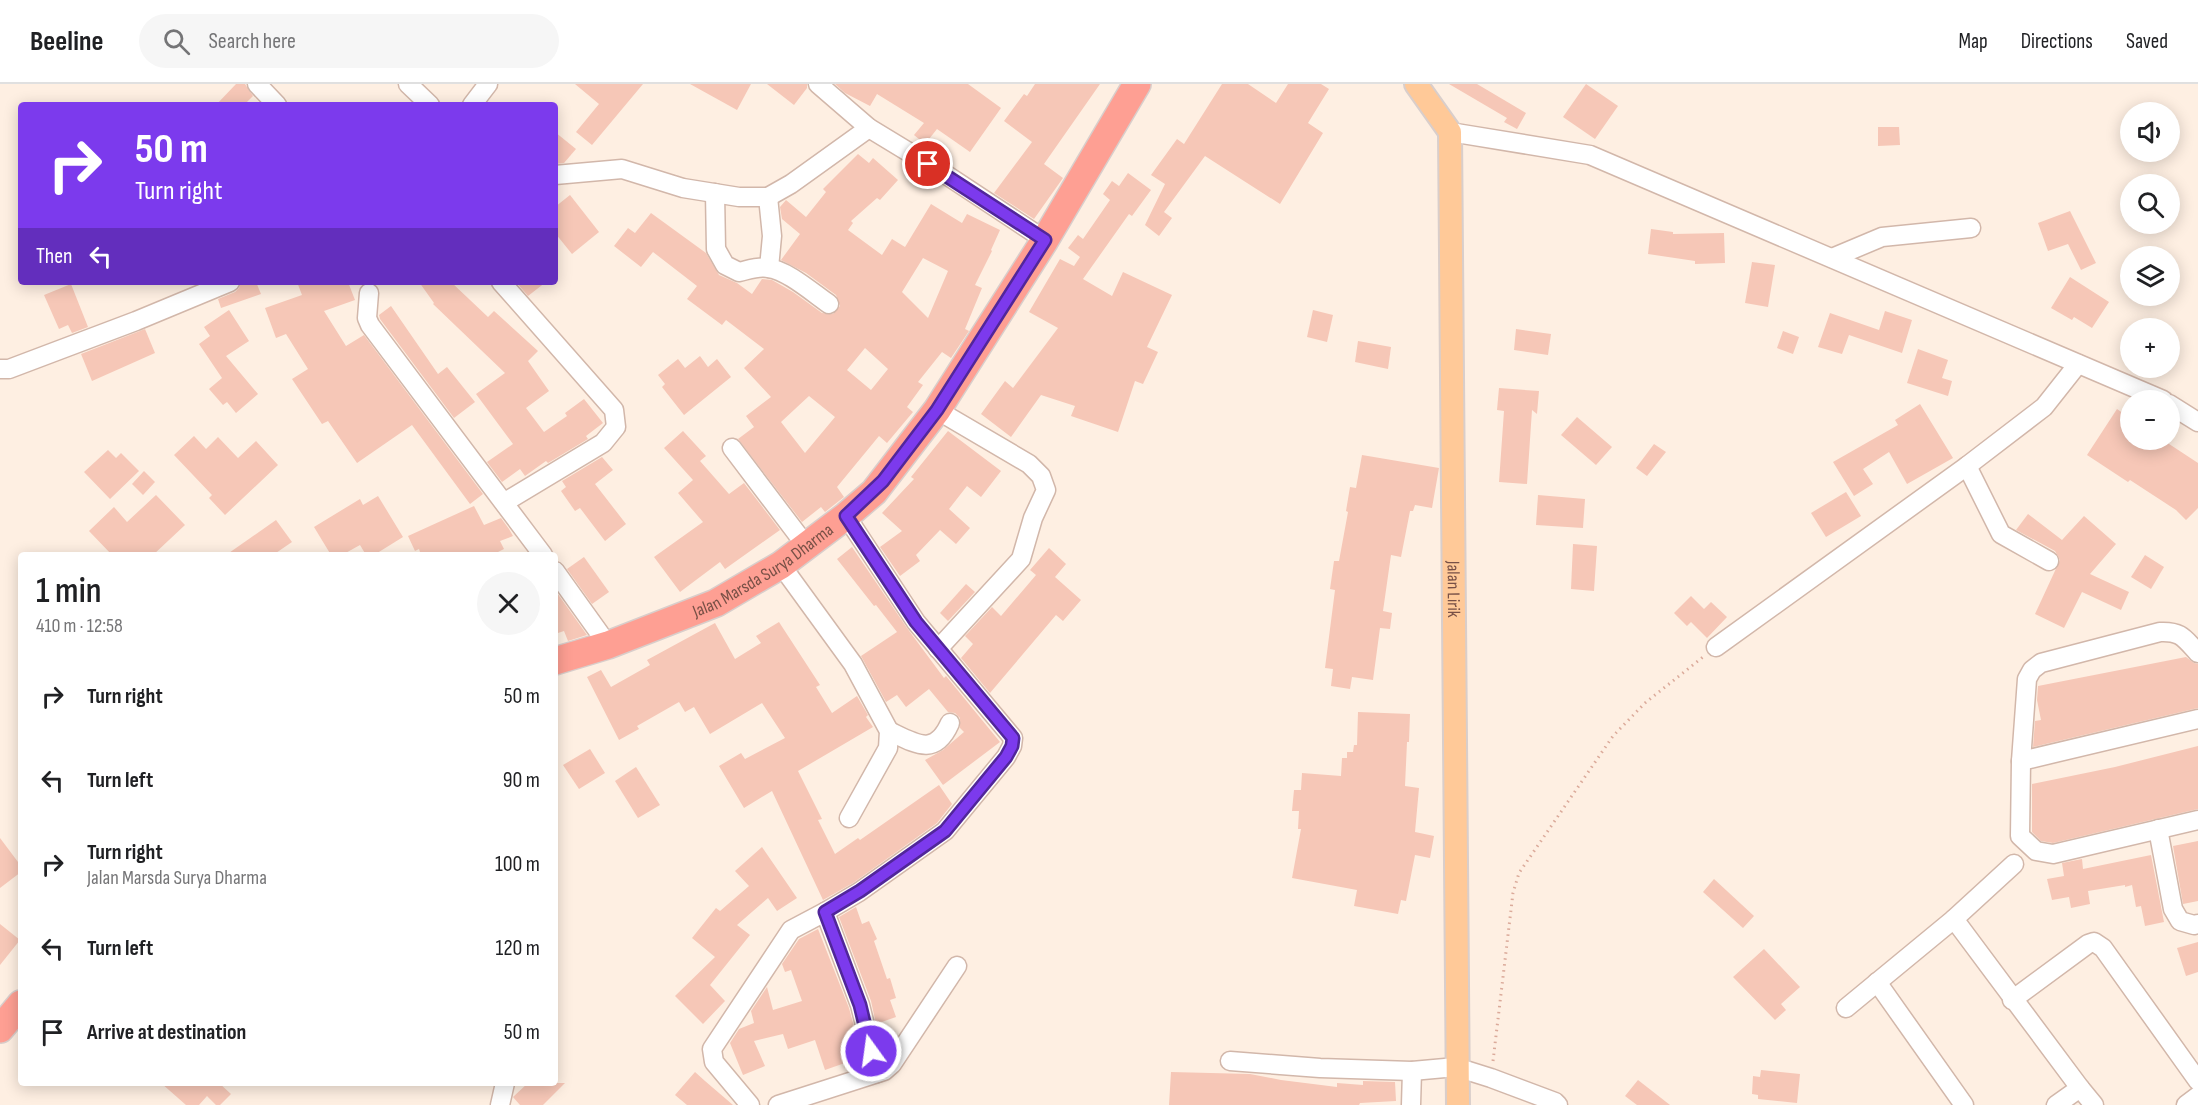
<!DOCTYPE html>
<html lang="en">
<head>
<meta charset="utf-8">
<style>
  body { margin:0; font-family:"Sofia Sans Condensed",sans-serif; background:#f6f6f6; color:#202124; height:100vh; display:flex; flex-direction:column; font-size:22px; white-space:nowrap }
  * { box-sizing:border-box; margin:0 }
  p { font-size:20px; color:#757577 }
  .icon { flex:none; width:33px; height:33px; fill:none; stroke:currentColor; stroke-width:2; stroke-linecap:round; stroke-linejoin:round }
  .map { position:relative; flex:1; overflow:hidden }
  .panel { position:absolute; left:18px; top:468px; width:540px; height:534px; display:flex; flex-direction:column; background:#fff; border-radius:6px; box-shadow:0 3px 15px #0003 }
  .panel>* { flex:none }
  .top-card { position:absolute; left:18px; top:18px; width:540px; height:183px; border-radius:6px; box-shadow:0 3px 15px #0003; background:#7c3aed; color:#fff; overflow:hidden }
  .buttons { position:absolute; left:2120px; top:18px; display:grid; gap:12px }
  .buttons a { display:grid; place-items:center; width:60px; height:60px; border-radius:50%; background:#fff; box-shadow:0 3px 15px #0003; font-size:30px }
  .pin { position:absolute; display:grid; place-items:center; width:51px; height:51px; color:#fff; margin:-26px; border:3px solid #fff; border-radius:50%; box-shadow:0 2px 6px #0007 }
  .me { position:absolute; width:66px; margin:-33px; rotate:346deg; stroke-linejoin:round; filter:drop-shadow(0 0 4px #0008) }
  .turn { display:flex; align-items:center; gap:21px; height:126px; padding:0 18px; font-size:27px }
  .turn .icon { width:78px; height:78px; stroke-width:2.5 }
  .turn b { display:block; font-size:42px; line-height:51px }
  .then { display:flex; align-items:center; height:57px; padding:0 18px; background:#0003; gap:12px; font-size:22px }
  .round { display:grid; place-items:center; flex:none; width:63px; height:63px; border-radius:32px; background:#f6f6f6 }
  .overview { display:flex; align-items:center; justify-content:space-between; height:102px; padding:0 18px }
  h1 { font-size:36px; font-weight:600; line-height:45px }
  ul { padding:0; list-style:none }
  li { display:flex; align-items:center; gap:18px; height:84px; padding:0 18px }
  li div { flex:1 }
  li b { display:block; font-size:22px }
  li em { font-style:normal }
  header { display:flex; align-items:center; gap:36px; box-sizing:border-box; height:84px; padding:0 30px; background:#fff; border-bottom:2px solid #e0e0e0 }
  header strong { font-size:28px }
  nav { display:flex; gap:33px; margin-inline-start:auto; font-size:21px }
  .search { width:420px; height:54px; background:#f6f6f6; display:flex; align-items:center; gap:15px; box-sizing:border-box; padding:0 21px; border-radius:33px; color:#757577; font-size:22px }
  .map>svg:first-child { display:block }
  .building { fill:#f6c7b7; fill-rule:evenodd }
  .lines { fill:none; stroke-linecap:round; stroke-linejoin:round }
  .minor-casing { stroke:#d2b7aa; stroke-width:21 }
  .major-casing { stroke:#d9cecb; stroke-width:26 }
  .highway-casing { stroke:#d9cecb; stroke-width:30 }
  .path { stroke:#dbaa9a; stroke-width:3; stroke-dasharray:1.5 4.5; stroke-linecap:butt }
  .minor { stroke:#fff; stroke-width:18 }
  .major { stroke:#ffc998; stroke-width:22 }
  .highway { stroke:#fe9f93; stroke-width:27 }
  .route-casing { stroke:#51269a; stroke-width:15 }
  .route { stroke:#7c3aed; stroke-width:10 }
  .labels { text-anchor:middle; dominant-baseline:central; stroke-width:4.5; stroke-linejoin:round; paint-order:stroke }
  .street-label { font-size:18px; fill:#785046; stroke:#fff4ea }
</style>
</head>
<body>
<header>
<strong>Beeline</strong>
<div class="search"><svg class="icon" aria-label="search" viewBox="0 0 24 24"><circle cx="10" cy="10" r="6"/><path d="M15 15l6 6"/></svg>Search here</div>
<nav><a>Map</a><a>Directions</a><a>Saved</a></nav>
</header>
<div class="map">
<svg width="2198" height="1021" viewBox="0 0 2198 1021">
  <rect width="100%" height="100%" fill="#feefe2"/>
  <!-- building -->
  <g class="building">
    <path d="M236 0H245L253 12 244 21H216Z"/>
    <path d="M575 0H643L592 61 576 48 599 20Z"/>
    <path d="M690 0H751L737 26Z"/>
    <path d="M767 0H807V4L794 21Z"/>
    <path d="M835 0H968L1001 24 970 68 937 45 925 60 914 51 924 39 877 10 870 22 845 9Z"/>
    <path d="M1035 0H1100L1044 80 1063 94 1034 135 994 109 1032 58 1004 37 1024 10 1027 12Z"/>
    <path d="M1222 0H1248L1276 19 1288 0H1321L1329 5 1308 39 1323 49 1280 120 1205 72 1164 128 1172 134 1159 152 1145 141 1165 100 1151 91 1177 55 1184 60Z"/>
    <path d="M1449 0H1477L1526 29 1517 45 1504 38 1507 34Z"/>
    <path d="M1586 0 1618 22 1595 55 1563 33Z"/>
    <path d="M1878 43H1899L1900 61 1878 62Z"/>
    <path d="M555 48 576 65 564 79 555 80Z"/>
    <path d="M858 70 869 79 873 74 898 96 880 116 877 114 851 137 853 139 848 146 882 171 892 155 905 163 931 120 962 139 967 130 1000 146 991 166 992 167 975 201 982 204 965 245 969 247 951 274 942 268 918 298 923 301 907 323 913 328 887 359 879 352 837 403 844 413 825 428 821 423 802 438 738 355 754 343 746 332 771 313 744 284 764 265 726 236 722 241 687 215 697 202 653 168 641 183 614 162 628 144 635 149 651 129 706 169 719 191 737 199 752 210 762 195 772 196 793 208 822 229 833 230 840 222 836 211 806 189 781 176 800 150 782 135 780 123 786 116 806 133 826 108 823 105ZM923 174 948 187 928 234 902 208ZM865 264 888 285 871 306 847 286ZM809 312 835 333 805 369 781 338Z"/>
    <path d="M1128 89 1151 106 1132 132 1129 130 1083 195 1112 212 1123 188 1172 211 1147 263 1158 268 1143 300 1135 297 1118 348 1071 332 1075 322 1041 311 1011 353 981 330 1005 297 1013 304 1058 244 1029 228 1060 175 1074 182 1080 173 1068 164 1078 151 1083 155 1110 116 1103 110 1112 97 1119 102Z"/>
    <path d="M570 111 599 148 572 170 555 149V123Z"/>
    <path d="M2070 127 2096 179 2081 186 2068 160 2048 167 2038 139Z"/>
    <path d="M1651 145 1673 148V150L1724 149 1725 179 1695 180V177L1648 170Z"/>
    <path d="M1752 178 1775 181 1768 223 1745 219Z"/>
    <path d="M2070 193 2109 218 2092 244 2074 233 2072 236 2051 224Z"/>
    <path d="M241 198H256L261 210 221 224 218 215 235 208 239 204Z"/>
    <path d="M297 198H348L355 216 324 227 346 262 364 251 483 410 470 420 412 341 357 379 328 337 322 340 292 295 308 285 286 250 276 254 265 224 302 211Z"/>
    <path d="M419 198H451L488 233 494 227 538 267 528 277 549 307 526 324 544 348 567 332 565 329 584 315 603 339 586 352 588 355 548 379 546 377 525 392 520 385 502 398 487 378 513 360 476 310 505 289 433 220 434 219Z"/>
    <path d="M516 198H546L528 212Z"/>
    <path d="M71 200 88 243 72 249 68 241 59 245 44 211Z"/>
    <path d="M391 222 438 290 447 283 475 318 454 334 380 235 379 231Z"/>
    <path d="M229 226 249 257 226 272 258 310 236 329 227 318 223 321 209 305 222 294 199 260 210 252 204 243Z"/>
    <path d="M1313 226 1333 231 1327 258 1307 253Z"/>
    <path d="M1885 227 1912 236 1902 269 1849 251 1842 270 1818 263 1830 229 1879 246Z"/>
    <path d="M145 245 155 269 92 297 81 270Z"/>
    <path d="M1516 245 1551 250 1548 271 1514 266Z"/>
    <path d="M1783 247 1799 253 1793 270 1777 264Z"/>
    <path d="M1358 257 1391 263 1388 285 1355 278Z"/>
    <path d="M1918 265 1948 276 1942 294 1952 297 1948 312 1907 299Z"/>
    <path d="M700 272 708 283 717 275 731 293 684 331 662 303 665 300 658 291 678 275 685 284Z"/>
    <path d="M1499 304 1539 307 1537 330 1532 326 1527 400 1499 398 1504 327 1497 326Z"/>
    <path d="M1920 320 1953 374 1907 400 1889 368 1863 385 1873 400 1854 412 1833 378 1898 341 1895 336Z"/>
    <path d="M2117 325 2130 334V356H2163L2198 379V424L2186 436 2176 426 2130 396 2128 398 2087 371Z"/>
    <path d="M1577 333 1612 363 1596 381 1561 351Z"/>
    <path d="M683 347 706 372 700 377 729 410 744 399 780 446 725 485 720 478 680 508 654 473 703 438 678 409 693 396 664 364Z"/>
    <path d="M948 347 1001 387 981 413 967 402 949 425 970 444 956 460 940 446 916 471 920 477 900 492 880 463 902 447 882 429 914 395 911 393Z"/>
    <path d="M194 352 206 365 218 353 238 374 256 357 278 381 225 431 209 414 212 411 174 371Z"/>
    <path d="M1654 360 1666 368 1647 392 1636 384Z"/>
    <path d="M108 366 116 374 121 369 139 387 110 415 84 388Z"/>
    <path d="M1362 371 1439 384 1432 424 1415 421 1413 427H1410L1401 473 1391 471 1383 527 1392 529 1390 545 1380 544 1373 596 1352 593 1350 605 1331 602 1333 585 1325 584 1335 506 1330 505 1334 477H1339L1348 428 1346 427 1350 403 1356 404Z"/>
    <path d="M602 373 613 386 595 400 626 440 605 457 580 424 575 427 561 407 566 403 562 397Z"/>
    <path d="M144 387 155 398 143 411 132 400Z"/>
    <path d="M1846 408 1861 432 1826 453 1811 429Z"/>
    <path d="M156 411 185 441 153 471H112L89 447 114 423 127 438Z"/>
    <path d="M1538 411 1585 415 1583 444 1536 441Z"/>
    <path d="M378 412 403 453 374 471H366L360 461 342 471H331L314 443 360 415 363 421Z"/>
    <path d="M474 422 484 441 501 434 509 445 513 452 500 457 504 465 492 471H421L419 465 415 467 408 452Z"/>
    <path d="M2028 430 2062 456 2084 432 2116 460 2090 490 2129 508 2121 526 2082 508 2064 544 2035 530 2060 476 2055 467 2016 446Z"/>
    <path d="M276 436 292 458 273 471H226Z"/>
    <path d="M1573 460 1597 462 1594 507 1571 505Z"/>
    <path d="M852 463 907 544 944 594 946 592 1000 658 943 701 925 676 943 666 964 648 960 644V634L955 629 948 628 929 605 906 623 897 611 886 618 861 572 897 548 876 521 874 522 837 475Z"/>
    <path d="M1049 464 1066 480 1055 493 1081 516 1063 537 1056 531 990 609 961 574 973 560 965 552 992 523 1001 532 1036 491 1030 486Z"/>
    <path d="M2145 471 2164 483 2151 505 2131 493Z"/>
    <path d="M584 473 609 508 592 520 567 485Z"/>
    <path d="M966 500 975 508 948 537 940 529Z"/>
    <path d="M555 506 587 551 568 557 564 547 555 550Z"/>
    <path d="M1691 512 1704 525 1711 518 1727 533 1707 554 1691 538 1687 542 1674 529Z"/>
    <path d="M779 538 820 601 816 603 832 629 857 612 868 631 866 633 873 643 798 687 822 735 818 736 835 770 858 754 860 756 939 701 952 720 937 739 853 799 823 816 772 707 744 724 719 682 741 669 745 675 785 654 762 619 710 650 694 623 685 628 679 618 637 642 639 645 619 656 587 593 601 586 611 603 650 581 647 576 715 539 735 575 761 559 756 552Z"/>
    <path d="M2186 573 2194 579 2198 580V624L2033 663 2035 637 2041 636 2037 616 2038 602Z"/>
    <path d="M1358 628 1410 630 1409 658H1407L1405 702 1419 704 1415 748 1434 752 1430 774 1415 771 1406 817 1401 816 1398 830 1354 822 1357 806 1292 794 1301 745H1298L1299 727H1292L1294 706H1301L1302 689 1341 692 1342 674H1347V668H1353L1354 661H1357Z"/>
    <path d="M2198 662V725L2053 759 2041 757 2032 748V700L2115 683Z"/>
    <path d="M590 665 605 689 579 705 563 681Z"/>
    <path d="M636 683 660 721 638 734 615 697Z"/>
    <path d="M0 754 21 782V788L0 804Z"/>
    <path d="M2198 757V817L2183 820 2173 762Z"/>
    <path d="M762 763 797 814 777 827 768 814 737 841 750 851 710 901 725 917 703 940 675 912 715 873 692 854 716 824 720 827 749 802 735 787Z"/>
    <path d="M2151 771 2164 838 2145 842 2141 822 2136 823 2132 801 2125 803V801L2088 807 2090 820 2071 824 2069 813 2052 816 2047 795 2064 792 2062 779 2082 775 2083 785Z"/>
    <path d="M1714 795 1754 832 1743 844 1703 808Z"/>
    <path d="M856 823 862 840 869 837 877 855 874 857 887 895 890 894 896 914 890 916 896 933 876 940 871 917 839 833Z"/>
    <path d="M0 840 20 856 0 881Z"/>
    <path d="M818 845 849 924 855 946 849 948 859 974 825 986 815 956 788 965 783 950 754 957 765 982 743 991 730 959 739 945 754 939 751 927 767 903 773 926 802 917 791 886 785 888 782 880 799 855Z"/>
    <path d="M2198 858V888L2186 892 2177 864Z"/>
    <path d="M1764 865 1800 903 1781 920 1786 926 1775 936 1733 893Z"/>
    <path d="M1761 986 1800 990 1797 1019 1758 1015V1011L1752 1010 1753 992 1760 993Z"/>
    <path d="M695 988 705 997 733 1021H687L675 1011Z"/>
    <path d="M1171 988 1250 990 1281 996 1337 1003V999L1363 1001V997L1395 998 1396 1017 1360 1019 1359 1021H1169Z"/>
    <path d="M1638 996 1670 1021H1637L1625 1012Z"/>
    <path d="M161 999H219L231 1010 220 1021H216L207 1012 199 1021H186Z"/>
    <path d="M528 999H565L543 1021H520L513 1013Z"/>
  </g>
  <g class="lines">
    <defs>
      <g id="minor">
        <path d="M257 0 277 21"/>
        <path d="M408 0 430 21"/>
        <path d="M818 0 869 44 948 92 1045 156"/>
        <path d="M472 21 488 0"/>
        <path d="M1450 48 1590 71 2163 316"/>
        <path d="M555 91 622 85 683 104 739 113H768L791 100 869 44"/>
        <path d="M715 109 716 165 725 181 739 188C748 186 758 182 768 184 787 186 813 209 829 220"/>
        <path d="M768 113 772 152 769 184"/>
        <path d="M1832 174 1882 153 1971 144"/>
        <path d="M501 198 614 326 616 343 603 359 505 418"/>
        <path d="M369 209 367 234 370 241 543 471"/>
        <path d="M0 285H9L136 237 230 198"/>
        <path d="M2169 320 2198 338"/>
        <path d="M937 326 1029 380 1041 392 1046 406 1033 434 1021 475 938 565"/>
        <path d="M732 364 807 463"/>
        <path d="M1967 382 2001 450 2049 477"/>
        <path d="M781 481 853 580 889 647 888 664 849 734"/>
        <path d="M555 487 608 561"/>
        <path d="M1716 563 1967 382 2044 323 2078 280"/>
        <path d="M2198 569C2184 554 2181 547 2160 548L2041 579 2032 586 2027 595 2021 677 2020 752 2036 767 2053 770 2198 736"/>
        <path d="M889 647C916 660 935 673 950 639"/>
        <path d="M2021 677 2198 635"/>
        <path d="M2158 745 2173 825 2180 837 2194 841 2198 840"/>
        <path d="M825 828 859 808 945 747 1006 673 1012 662 1013 654 916 538 846 432"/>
        <path d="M1954 835 2014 780"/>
        <path d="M1877 898 1964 1021"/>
        <path d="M2012 916 2088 860 2094 858 2103 864 2198 997"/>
        <path d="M1846 924 1954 835 2080 1004 2056 1021"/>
        <path d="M1230 977 1320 984 1412 987 1456 983 1491 994 1555 1018 1558 1021"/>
        <path d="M2080 1004 2094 1021"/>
        <path d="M500 1021 505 999"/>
        <path d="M750 1021 714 978 712 965 791 846 825 828 860 921 877 989"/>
        <path d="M778 1021 884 987 892 980 957 882"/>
        <path d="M1411 1021 1412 987"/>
        <path d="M2186 1021 2198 1012"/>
      </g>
      <g id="major">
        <path id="s1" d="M1416 0 1450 48 1458 1021"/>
      </g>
      <g id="highway">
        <path id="s2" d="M555 577 608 561 716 519 781 481 846 432 874 408 937 326 1045 156 1137 0"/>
        <path d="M0 945 21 920"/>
      </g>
    </defs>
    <!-- minor casing -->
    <use href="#minor" class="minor-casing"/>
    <!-- major casing -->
    <use href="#major" class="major-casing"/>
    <!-- highway casing -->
    <use href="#highway" class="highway-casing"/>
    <!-- path -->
    <path class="path" d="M1493 977 1513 809 1519 789 1613 652 1645 619 1703 573"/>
    <!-- minor -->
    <use href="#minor" class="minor"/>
    <!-- major -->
    <use href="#major" class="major"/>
    <!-- highway -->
    <use href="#highway" class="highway"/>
  </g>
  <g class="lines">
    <defs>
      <path id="route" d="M871 967 860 921 825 828 860 807 945 747 1006 673 1012 662 1013 654 916 538 846 432 883 397 937 326 1045 156 928 80"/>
    </defs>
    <!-- route casing -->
    <use href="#route" class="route-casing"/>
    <!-- route -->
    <use href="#route" class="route"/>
  </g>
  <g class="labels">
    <!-- street labels -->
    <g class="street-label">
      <text stroke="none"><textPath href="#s2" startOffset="228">Jalan Marsda Surya Dharma</textPath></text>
      <text stroke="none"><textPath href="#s1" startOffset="516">Jalan Lirik</textPath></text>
    </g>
  </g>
</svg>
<div class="buttons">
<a><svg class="icon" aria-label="sound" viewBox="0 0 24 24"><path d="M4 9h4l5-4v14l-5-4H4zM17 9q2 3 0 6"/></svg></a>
<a><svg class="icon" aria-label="search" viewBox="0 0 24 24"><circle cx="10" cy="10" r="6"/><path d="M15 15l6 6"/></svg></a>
<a><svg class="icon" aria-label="layers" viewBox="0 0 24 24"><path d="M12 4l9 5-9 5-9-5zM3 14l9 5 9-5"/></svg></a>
<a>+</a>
<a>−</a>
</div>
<div class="pin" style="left:928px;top:80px;background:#d93025"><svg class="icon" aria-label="arrive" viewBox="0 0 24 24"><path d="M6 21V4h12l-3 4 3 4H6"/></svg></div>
<svg class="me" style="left:871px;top:967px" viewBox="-20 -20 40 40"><circle r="17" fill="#7c3aed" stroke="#fff" stroke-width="3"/><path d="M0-11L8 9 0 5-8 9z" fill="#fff"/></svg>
<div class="top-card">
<div class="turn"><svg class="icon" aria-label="right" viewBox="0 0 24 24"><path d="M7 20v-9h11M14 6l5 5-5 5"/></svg><div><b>50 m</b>Turn right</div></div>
<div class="then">Then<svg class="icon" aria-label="left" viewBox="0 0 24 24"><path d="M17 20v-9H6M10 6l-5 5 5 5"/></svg></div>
</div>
<section class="panel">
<div class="overview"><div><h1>1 min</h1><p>410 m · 12:58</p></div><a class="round"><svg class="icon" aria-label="close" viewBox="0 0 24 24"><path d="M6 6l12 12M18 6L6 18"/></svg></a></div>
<ul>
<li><svg class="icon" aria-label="right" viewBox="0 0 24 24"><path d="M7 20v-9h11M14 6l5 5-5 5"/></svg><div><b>Turn right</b></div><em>50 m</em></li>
<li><svg class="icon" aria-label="left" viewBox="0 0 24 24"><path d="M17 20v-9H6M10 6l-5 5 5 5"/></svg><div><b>Turn left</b></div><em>90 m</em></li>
<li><svg class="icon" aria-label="right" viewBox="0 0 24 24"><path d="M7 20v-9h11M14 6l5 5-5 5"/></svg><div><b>Turn right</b><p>Jalan Marsda Surya Dharma</p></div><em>100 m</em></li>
<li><svg class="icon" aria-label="left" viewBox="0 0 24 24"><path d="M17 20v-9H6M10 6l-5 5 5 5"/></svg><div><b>Turn left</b></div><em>120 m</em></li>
<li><svg class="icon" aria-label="arrive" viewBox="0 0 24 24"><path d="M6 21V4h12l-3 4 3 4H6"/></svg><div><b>Arrive at destination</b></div><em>50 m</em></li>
</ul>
</section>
</div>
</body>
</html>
